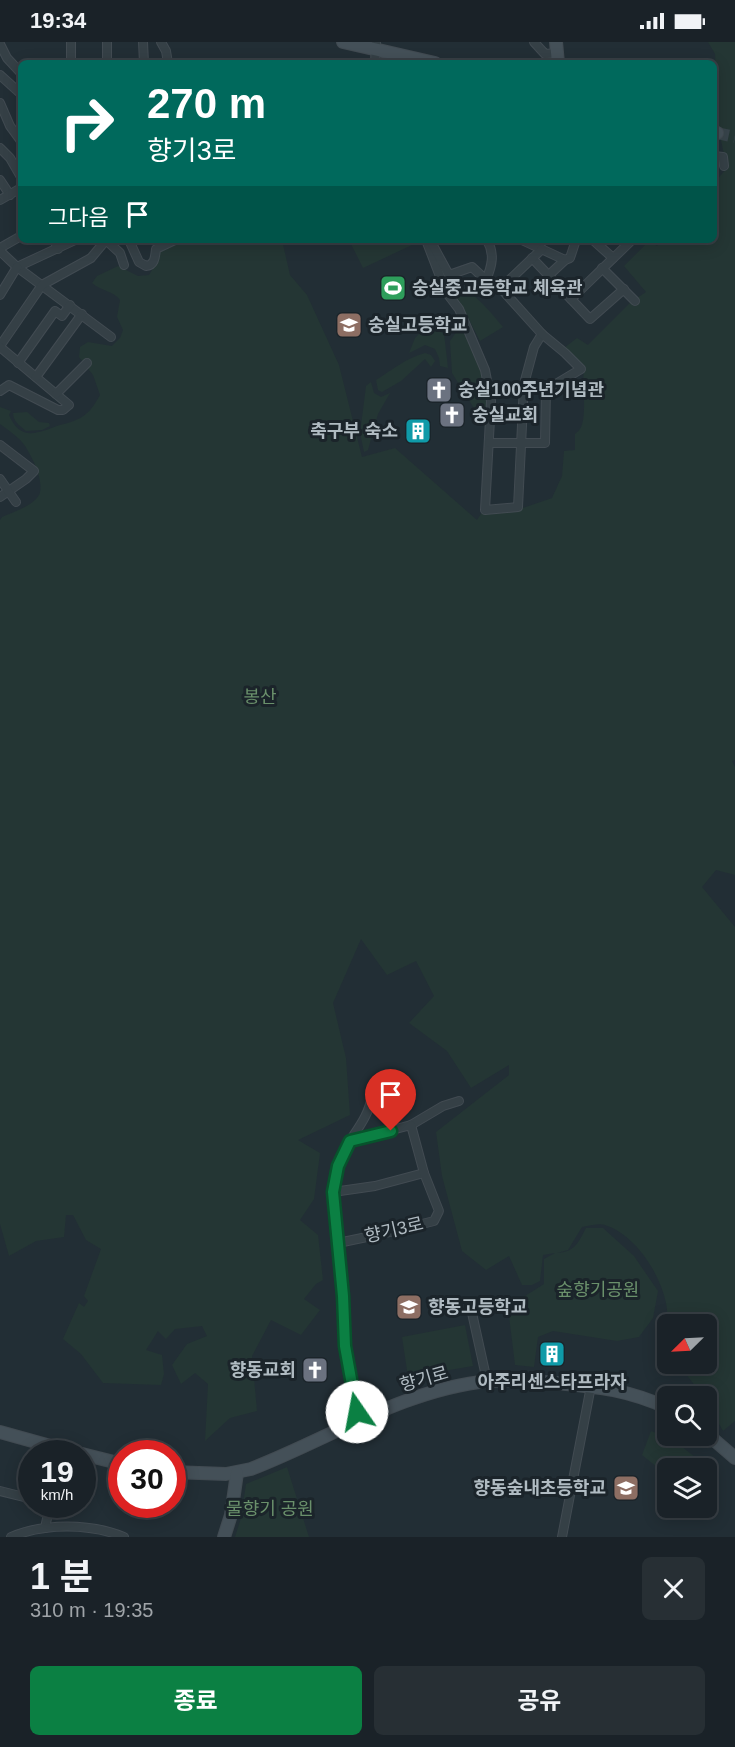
<!DOCTYPE html>
<html lang="ko">
<head>
<meta charset="utf-8">
<style>
  body { margin:0; font-family:Arial,"Noto Sans KR",sans-serif; background:#272f34; color:#f1f3f6; height:100vh; display:flex; flex-direction:column; font-size:22px; white-space:nowrap }
  * { box-sizing:border-box; margin:0 }
  p { font-size:20px; color:#9fa4a8 }
  .icon { flex:none; width:33px; height:33px; fill:none; stroke:currentColor; stroke-width:2; stroke-linecap:round; stroke-linejoin:round }
  .map { position:relative; height:1495px; overflow:hidden }
  .side { display:flex; flex-direction:column; background:#1a2228; flex:1 }
  .side>* { flex:none }
  .hud { position:absolute; left:18px; top:18px; width:699px; height:183px; border-radius:9px; box-shadow:0 3px 15px #0003,0 0 0 2px #383f45; background:#00695c; color:#fff; overflow:hidden }
  .needle { width:39px; rotate:246deg }
  .controls { position:absolute; left:657px; top:1272px; display:grid; gap:12px }
  .controls a { display:grid; place-items:center; width:60px; height:60px; border-radius:9px; background:#1a2228; box-shadow:0 3px 15px #0003,0 0 0 2px #383f45; font-size:30px }
  .speed { position:absolute; left:18px; top:1398px; display:flex; gap:12px; font-size:30px; font-weight:700; text-align:center }
  .speed>* { display:grid; place-content:center; width:78px; height:78px; border-radius:50%; background:#1a2228; box-shadow:0 3px 15px #0003,0 0 0 2px #383f45; line-height:1 }
  .speed small { font-size:15px; font-weight:400 }
  .speed .limit { border:9px solid #d22; background:#fff; color:#111 }
  .pin { position:absolute; display:grid; place-items:center; width:51px; height:51px; color:#fff; margin:-62px -26px; border-radius:50% 50% 50% 0; rotate:-45deg; box-shadow:0 0 6px #0007 }
  .pin .icon { rotate:45deg }
  .me { position:absolute; width:66px; margin:-33px; rotate:348deg; stroke-linejoin:round; filter:drop-shadow(0 0 4px #0008) }
  .turn { display:flex; align-items:center; gap:21px; height:126px; padding:0 30px; font-size:27px }
  .turn .icon { width:78px; height:78px; stroke-width:2.5 }
  .turn b { display:block; font-size:42px; line-height:51px }
  .then { display:flex; align-items:center; height:57px; padding:0 30px; background:#0003; gap:12px; font-size:22px }
  .round { display:grid; place-items:center; flex:none; width:63px; height:63px; border-radius:9px; background:#272f34 }
  .summary { display:flex; align-items:center; justify-content:space-between; height:102px; padding:0 30px }
  h1 { font-size:36px; font-weight:700; line-height:45px }
  .action { display:flex; gap:12px; margin-top:auto; padding:12px 30px }
  .action a { flex:1; height:69px; border-radius:9px; background:#0b8043; color:#fff; font-size:24px; font-weight:700; line-height:69px; text-align:center }
  .action a+a { background:#272f34; color:#f1f3f6 }
  .status { display:flex; justify-content:space-between; align-items:center; height:42px; padding:0 30px; background:#1a2228; direction:ltr }
  .status svg { height:16px; fill:currentColor }
  .map>svg:first-child { display:block }
  .green { fill:#243634 }
  .lines { fill:none; stroke-linecap:round; stroke-linejoin:round }
  .secondary-tunnel { stroke:#37434a; stroke-width:12; stroke-dasharray:12 6; stroke-linecap:butt }
  .street-casing { stroke:#424b52; stroke-width:10 }
  .secondary-casing { stroke:#424b52; stroke-width:14 }
  .street { stroke:#354046; stroke-width:8 }
  .secondary { stroke:#445058; stroke-width:12 }
  .route-casing { stroke:#07532c; stroke-width:15 }
  .route { stroke:#0b8043; stroke-width:10 }
  .labels { text-anchor:middle; dominant-baseline:central; stroke-width:6; stroke-linejoin:round; paint-order:stroke }
  .poi-label { font-size:18px; font-weight:bold; fill:#b0bbc2; stroke:#1b242a; text-anchor:start }
  .park-label { font-size:18px; fill:#6a906b; stroke:#1b242a }
  .street-label { font-size:18px; fill:#b0bbc2; stroke:#1b242a }
</style>
</head>
<body>
<div class="status"><b>19:34</b><svg viewBox="0 0 49 12"><path d="M0 12V9h3v3zM5 12V6h3v6zM10 12V3h3v9zM15 12V0h3v12zM26 1h20v11H26zM47 4h2v5h-2z"/></svg></div>
<div class="map">
<svg width="735" height="1495" viewBox="0 0 735 1495">
  <rect width="100%" height="100%" fill="#222e35"/>
  <!-- green -->
  <g class="green">
    <path d="M708 0H735V718L732 719 735 725V833L716 828 702 845 735 885V1379L723 1389 707 1360 706 1354H703L678 1322H706V1282H668L667 1289C667 1280 668 1270 666 1261 660 1232 636 1193 605 1183 599 1181 589 1184 582 1185L568 1208 557 1211C575 1210 578 1201 586 1186H603L634 1214 658 1249 653 1276 639 1295 617 1299 553 1289 538 1295 534 1325 515 1323 509 1274 522 1256 544 1242V1217L555 1211 543 1213 540 1239 532 1243H522L509 1214 486 1228 462 1209 442 1134 436 1090 509 1033V1023L471 1046 447 1009 409 981 434 954 416 919 387 933 361 897 333 961 346 1016 350 1073 298 1098 320 1111 314 1157 300 1178 318 1193 323 1238 316 1242 304 1257 320 1268 301 1293 271 1278 252 1314 257 1369 230 1376 205 1399 208 1342 195 1331 181 1342 172 1323 187 1302 207 1294 202 1284 175 1287 166 1297 158 1289 146 1308 162 1313 164 1332 161 1343 103 1341 81 1312 63 1297 79 1261 84 1265 88 1259 84 1254 101 1207 86 1198 73 1173H66L64 1195 36 1199 9 1214 0 1182V478L2 475C13 470 33 464 39 453 45 439 32 415 25 404 19 395 8 388 0 382V365L11 369 9 373C21 401 39 390 60 383 69 381 79 378 86 372 92 367 96 360 100 353L93 333 79 315 80 305 88 300 112 304 120 296 123 288 117 275 120 258C114 249 101 249 92 241L97 234 118 224 138 234 149 233 157 220 160 209 182 198H282L290 233 307 253 339 323 362 415 395 406 477 478 483 469 517 468 552 456 562 434 564 409 575 408V392C577 390 580 388 581 385 587 372 582 341 584 326L564 306 577 296 588 303 631 260 646 250 624 224 649 199 657 204 662 198H714V141L727 126 718 85 715 12Z"/>
    <path d="M349 198H410L412 203 363 226Z"/>
    <path d="M442 234C469 245 485 263 503 285L480 299 460 260 448 247Z"/>
    <path d="M461 276C479 318 491 340 487 387L452 331 450 299 457 289Z"/>
    <path d="M425 286 444 291 448 326 440 324 439 316 435 307 425 303 409 311 415 296Z"/>
    <path d="M425 311 431 313 435 319 431 325 425 317 401 339 382 350 378 348 376 338C392 328 406 316 425 311Z"/>
    <path d="M371 340 374 351 381 355 390 351 378 372 368 408 364 410 360 391 366 344Z"/>
    <path d="M27 370 39 380 49 381 50 384 42 388 26 389C20 384 13 379 13 371Z"/>
    <path d="M465 1283 473 1324 408 1335 402 1295Z"/>
    <path d="M651 1389 672 1397 700 1419 695 1426H668L667 1433 642 1413Z"/>
    <path d="M287 1425 309 1495H235L241 1476 246 1442Z"/>
  </g>
  <g class="lines">
    <!-- secondary-tunnel -->
    <path class="secondary-tunnel" d="M717 91 735 95"/>
    <defs>
      <g id="street">
        <path d="M107 0V21"/>
        <path d="M143 0 144 21"/>
        <path d="M161 0 166 9 168 21"/>
        <path d="M534 0 545 12 557 11"/>
        <path d="M0 2 7 16 21 31"/>
        <path d="M71 21V0"/>
        <path d="M375 21 376 0"/>
        <path d="M0 33 21 52"/>
        <path d="M0 61 10 84 21 99"/>
        <path d="M0 106 10 116 21 135"/>
        <path d="M714 114 723 115 724 124"/>
        <path d="M0 138 10 153"/>
        <path d="M0 158 21 146"/>
        <path d="M54 198 58 207"/>
        <path d="M106 198 120 211 124 223"/>
        <path d="M129 198 139 220 146 224C155 223 155 215 156 207L175 198"/>
        <path d="M426 198 446 250 459 267 485 328 491 359 485 468 518 465 524 342 534 305 542 292"/>
        <path d="M430 198 449 233 472 225 486 238 496 241 542 292 565 311 581 327 546 348 545 401H489"/>
        <path d="M522 198 565 218"/>
        <path d="M593 198 613 216"/>
        <path d="M0 206 21 194"/>
        <path d="M0 209 17 225 111 295"/>
        <path d="M532 216 590 277 624 247"/>
        <path d="M17 225 75 198"/>
        <path d="M602 226 635 259"/>
        <path d="M549 233 565 218 570 216 576 198"/>
        <path d="M486 238C492 224 495 212 487 198"/>
        <path d="M501 246 542 207"/>
        <path d="M0 253 17 225"/>
        <path d="M571 257 632 198"/>
        <path d="M0 304 42 243 91 216 106 198"/>
        <path d="M0 305 69 363 63 368H58L9 343 0 349"/>
        <path d="M18 321 55 269 62 274 70 263"/>
        <path d="M36 335 82 272"/>
        <path d="M56 352 87 321"/>
        <path d="M0 403 34 429 26 437 0 455"/>
        <path d="M0 437 16 460"/>
        <path d="M411 1083 443 1064 459 1059"/>
        <path d="M333 1150 375 1144 424 1131"/>
        <path d="M338 1201 386 1191 434 1179 439 1169 424 1131 411 1083 350 1099"/>
        <path d="M472 1271 487 1339"/>
        <path d="M359 1379C355 1362 350 1344 348 1326 343 1294 344 1262 341 1230 338 1196 329 1159 337 1126 344 1098 368 1083 372 1053"/>
        <path d="M0 1449 32 1457"/>
        <path d="M45 1486 50 1462"/>
        <path d="M11 1495C44 1481 90 1481 124 1495"/>
        <path d="M562 1495 591 1344"/>
      </g>
      <g id="secondary">
        <path d="M343 0 435 21"/>
        <path d="M556 0 558 21"/>
        <path d="M714 90 717 91"/>
        <path d="M0 1390 79 1412"/>
        <path d="M706 1391 735 1416"/>
        <path d="M82 1412 122 1422"/>
        <path d="M172 1430 226 1432 251 1427C329 1397 404 1347 489 1339 512 1337 534 1339 557 1341 600 1345 628 1348 668 1366"/>
        <path d="M224 1495 231 1473 237 1431"/>
      </g>
    </defs>
    <!-- street casing -->
    <use href="#street" class="street-casing"/>
    <!-- secondary casing -->
    <use href="#secondary" class="secondary-casing"/>
    <!-- street -->
    <use href="#street" class="street"/>
    <!-- secondary -->
    <use href="#secondary" class="secondary"/>
  </g>
  <g class="lines">
    <defs>
      <path id="route" d="M357 1370 345 1304 343 1254 333 1150 338 1124 350 1099 391 1089"/>
    </defs>
    <!-- route casing -->
    <use href="#route" class="route-casing"/>
    <!-- route -->
    <use href="#route" class="route"/>
  </g>
  <!-- icons -->
  <defs>
    <symbol id="stadium-square" viewBox="-11 -11 22 22"><rect x="-9" y="-9" width="18" height="18" rx="4" fill="#2e9e5b" stroke="#1b242a"/><path d="M0-5a6.5 5 0 1 0 0 10a6.5 5 0 1 0 0-10ZM-3.5-1.8h7v3.6h-7Z" fill="#fff"/></symbol>
    <symbol id="school-square" viewBox="-11 -11 22 22"><rect x="-9" y="-9" width="18" height="18" rx="4" fill="#8d6e63" stroke="#1b242a"/><path d="M0-5L7-2L0 1L-7-2ZM-4 1L0 2.5L4 1V4Q0 6-4 4Z" fill="#fff"/></symbol>
    <symbol id="church-square" viewBox="-11 -11 22 22"><rect x="-9" y="-9" width="18" height="18" rx="4" fill="#6b7280" stroke="#1b242a"/><path d="M-1.2-6h2.4v3.5h3.3v2.4h-3.3V6h-2.4V-.1h-3.3v-2.4h3.3Z" fill="#fff"/></symbol>
    <symbol id="building-square" viewBox="-11 -11 22 22"><rect x="-9" y="-9" width="18" height="18" rx="4" fill="#0f9aa8" stroke="#1b242a"/><path d="M-4-6H4V6H1V3H-1V6H-4ZM-2.5-4.3h1.7v1.8h-1.7ZM.8-4.3h1.7v1.8H.8ZM-2.5-1h1.7V.8h-1.7ZM.8-1h1.7V.8H.8Z" fill="#fff"/></symbol>
  </defs>
  <g fill-rule="evenodd">
    <use href="#stadium-square" x="378" y="231" width="30" height="30"/>
    <use href="#school-square" x="334" y="268" width="30" height="30"/>
    <use href="#church-square" x="424" y="333" width="30" height="30"/>
    <use href="#church-square" x="437" y="358" width="30" height="30"/>
    <use href="#building-square" x="403" y="374" width="30" height="30"/>
    <use href="#school-square" x="394" y="1250" width="30" height="30"/>
    <use href="#building-square" x="537" y="1297" width="30" height="30"/>
    <use href="#church-square" x="300" y="1313" width="30" height="30"/>
    <use href="#school-square" x="611" y="1431" width="30" height="30"/>
  </g>
  <g class="labels">
    <!-- poi labels -->
    <g class="poi-label">
      <text x="412" y="246">숭실중고등학교 체육관</text>
      <text x="368" y="283">숭실고등학교</text>
      <text x="458" y="348">숭실100주년기념관</text>
      <text x="472" y="373">숭실교회</text>
      <text x="398" y="389" text-anchor="end">축구부 숙소</text>
      <text x="428" y="1265">향동고등학교</text>
      <text x="296" y="1328" text-anchor="end">향동교회</text>
      <text x="552" y="1340" text-anchor="middle">아주리센스타프라자</text>
      <text x="606" y="1446" text-anchor="end">향동숲내초등학교</text>
    </g>
    <!-- park labels -->
    <g class="park-label">
      <text x="260" y="655">봉산</text>
      <text x="598" y="1248">숲향기공원</text>
      <text x="270" y="1467">물향기 공원</text>
    </g>
    <!-- street labels -->
    <g class="street-label">
      <text transform="translate(394 1188) rotate(-13)">향기3로</text>
      <text transform="translate(424 1337) rotate(-16)">향기로</text>
    </g>
  </g>
</svg>
<div class="controls">
<a><svg class="needle" viewBox="-14 -14 28 28"><path d="M0-13l5 13h-10z" fill="#e53935"/><path d="M0 13l5-13h-10z" fill="#9fa4a8"/></svg></a>
<a><svg class="icon" aria-label="search" viewBox="0 0 24 24"><circle cx="10" cy="10" r="6"/><path d="M15 15l6 6"/></svg></a>
<a><svg class="icon" aria-label="layers" viewBox="0 0 24 24"><path d="M12 4l9 5-9 5-9-5zM3 14l9 5 9-5"/></svg></a>
</div>
<div class="speed"><div>19<small>km/h</small></div><div class="limit">30</div></div>
<div class="pin" style="left:391px;top:1089px;background:#d93025"><svg class="icon" aria-label="arrive" viewBox="0 0 24 24"><path d="M6 21V4h12l-3 4 3 4H6"/></svg></div>
<svg class="me" style="left:357px;top:1370px" viewBox="-20 -20 40 40"><circle r="19" fill="#fff"/><path d="M0-13L10 11 0 6-10 11z" fill="#0b8043"/></svg>
<div class="hud">
<div class="turn"><svg class="icon" aria-label="right" viewBox="0 0 24 24"><path d="M7 20v-9h11M14 6l5 5-5 5"/></svg><div><b>270 m</b>향기3로</div></div>
<div class="then">그다음<svg class="icon" aria-label="arrive" viewBox="0 0 24 24"><path d="M6 21V4h12l-3 4 3 4H6"/></svg></div>
</div>
</div>
<section class="side">
<div class="summary"><div><h1>1 분</h1><p>310 m · 19:35</p></div><a class="round"><svg class="icon" aria-label="close" viewBox="0 0 24 24"><path d="M6 6l12 12M18 6L6 18"/></svg></a></div>
<div class="action"><a>종료</a><a>공유</a></div>
</section>
</body>
</html>
